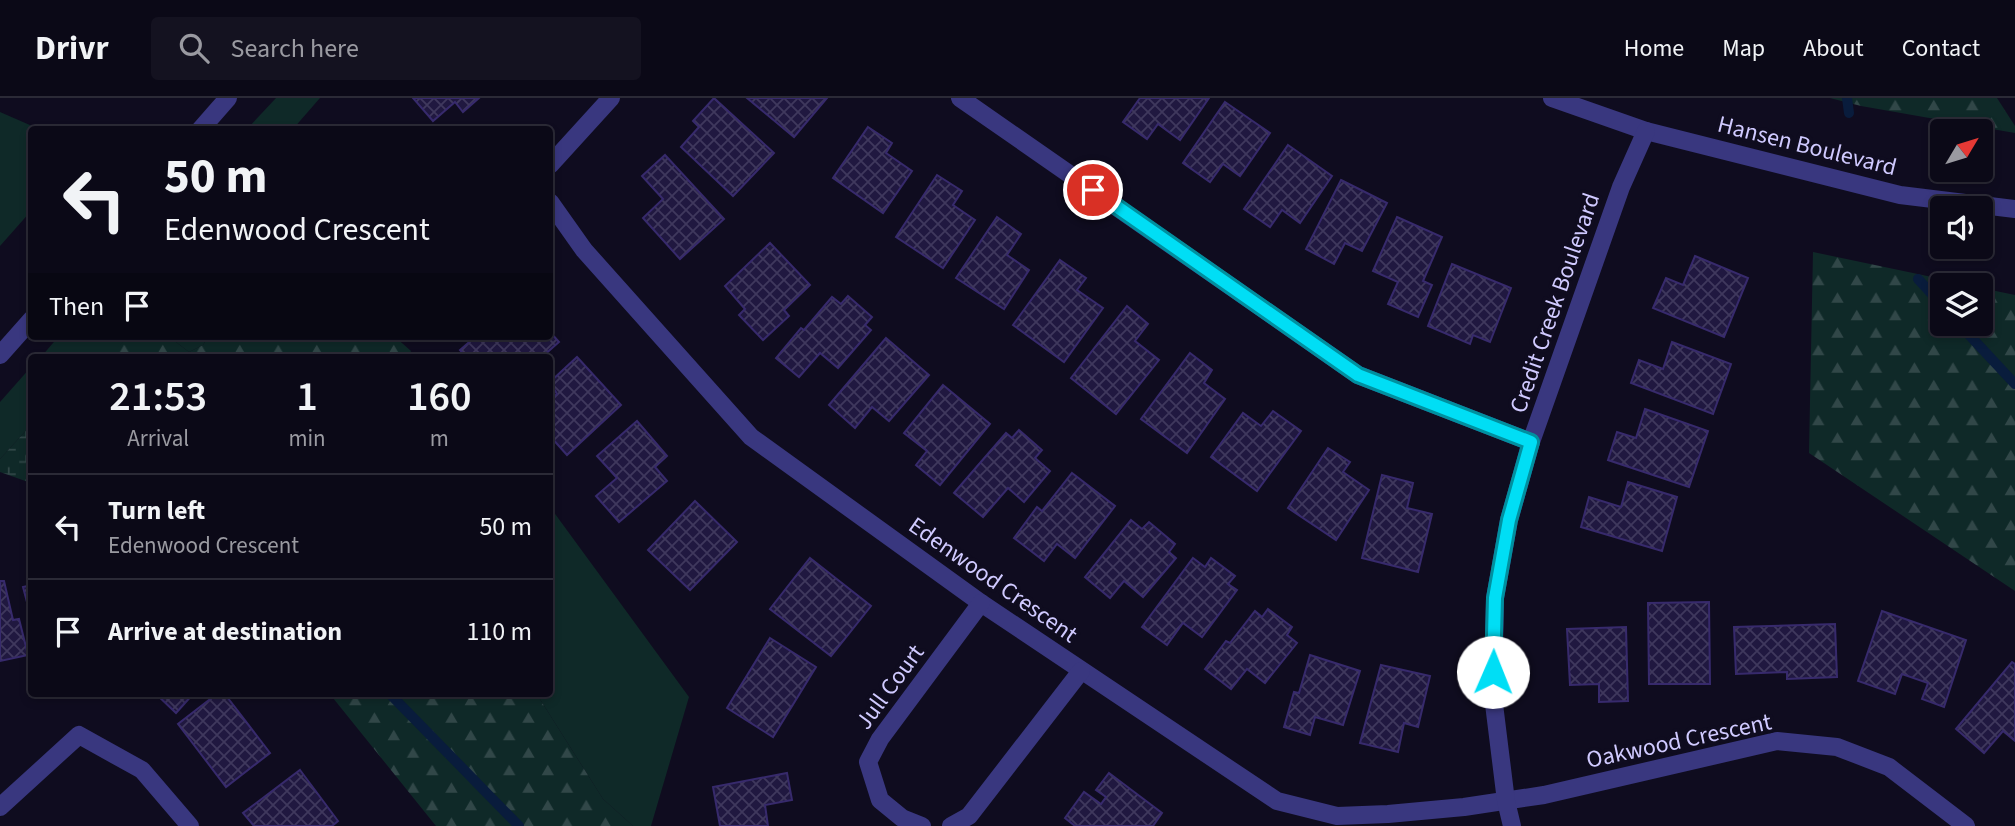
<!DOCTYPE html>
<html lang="en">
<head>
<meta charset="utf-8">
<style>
  body { margin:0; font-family:"Source Sans 3",sans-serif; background:#141220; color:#f1f3f6; height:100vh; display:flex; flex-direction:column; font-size:26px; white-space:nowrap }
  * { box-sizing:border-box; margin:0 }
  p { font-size:23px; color:#9a9aa1 }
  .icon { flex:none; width:38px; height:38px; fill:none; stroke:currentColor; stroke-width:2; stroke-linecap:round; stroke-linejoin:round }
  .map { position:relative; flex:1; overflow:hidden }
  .side { position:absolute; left:28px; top:256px; width:525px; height:343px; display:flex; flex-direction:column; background:#0b0917; border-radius:7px; box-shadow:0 4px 10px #0003,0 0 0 2px #2b2a36 }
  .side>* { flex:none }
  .banner { position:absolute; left:28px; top:28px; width:525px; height:214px; border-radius:7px; box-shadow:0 4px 10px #0003,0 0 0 2px #2b2a36; background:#0b0917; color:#f1f3f6; overflow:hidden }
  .needle { width:46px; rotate:52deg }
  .fabs { position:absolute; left:1930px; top:21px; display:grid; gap:14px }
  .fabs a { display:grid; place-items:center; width:63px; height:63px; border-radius:7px; background:#0b0917; box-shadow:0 4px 10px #0003,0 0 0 2px #2b2a36; font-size:35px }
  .pin { position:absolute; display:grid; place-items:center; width:60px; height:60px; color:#fff; margin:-30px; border:4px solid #fff; border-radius:50%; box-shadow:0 2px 7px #0007 }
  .me { position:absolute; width:77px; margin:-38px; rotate:1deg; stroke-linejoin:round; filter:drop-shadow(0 0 5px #0008) }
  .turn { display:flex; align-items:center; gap:24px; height:147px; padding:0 21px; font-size:32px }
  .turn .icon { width:91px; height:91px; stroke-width:2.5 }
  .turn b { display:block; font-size:49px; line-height:60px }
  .then { display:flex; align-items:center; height:66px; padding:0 21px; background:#0003; gap:14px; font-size:26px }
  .eta { display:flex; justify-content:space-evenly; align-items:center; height:119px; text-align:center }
  .eta b { font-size:42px; font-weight:600; line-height:49px }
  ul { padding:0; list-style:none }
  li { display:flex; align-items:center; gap:21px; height:105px; padding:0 21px; border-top:2px solid #2b2a36 }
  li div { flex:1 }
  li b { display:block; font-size:26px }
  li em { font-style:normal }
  header { display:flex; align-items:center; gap:42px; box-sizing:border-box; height:98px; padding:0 35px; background:#0b0917; border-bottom:2px solid #2b2a36 }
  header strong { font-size:33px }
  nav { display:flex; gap:38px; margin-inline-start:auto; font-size:24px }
  .search { width:490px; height:63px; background:#141220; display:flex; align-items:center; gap:18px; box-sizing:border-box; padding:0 24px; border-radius:7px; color:#9a9aa1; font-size:26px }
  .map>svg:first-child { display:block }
  .grass { fill:#0f2928 }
  .forest { fill:url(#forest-firs) }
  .wetland { fill:url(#wetland-marsh) }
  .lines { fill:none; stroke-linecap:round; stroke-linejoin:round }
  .stream { stroke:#091c3c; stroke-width:10 }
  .building { fill:url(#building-cross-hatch); stroke:#372a6c; stroke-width:2 }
  .minor { stroke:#39377f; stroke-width:18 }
  .route-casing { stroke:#00909f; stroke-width:18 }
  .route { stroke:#00def5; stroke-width:12 }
  .labels { text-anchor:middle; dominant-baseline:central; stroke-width:7; stroke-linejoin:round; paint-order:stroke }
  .street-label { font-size:24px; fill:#d0caff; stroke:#0f0c1f }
</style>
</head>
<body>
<header>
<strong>Drivr</strong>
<div class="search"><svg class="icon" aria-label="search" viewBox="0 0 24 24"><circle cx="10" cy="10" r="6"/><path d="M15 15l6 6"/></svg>Search here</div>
<nav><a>Home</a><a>Map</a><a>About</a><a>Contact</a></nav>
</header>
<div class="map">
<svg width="2015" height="728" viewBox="0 0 2015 728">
  <defs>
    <pattern id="forest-firs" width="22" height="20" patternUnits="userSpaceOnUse" patternTransform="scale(1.75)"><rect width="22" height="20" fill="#0f2928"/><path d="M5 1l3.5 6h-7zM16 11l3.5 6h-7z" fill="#314748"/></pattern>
    <pattern id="wetland-marsh" width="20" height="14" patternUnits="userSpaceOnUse" patternTransform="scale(1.75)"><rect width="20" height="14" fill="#0f2928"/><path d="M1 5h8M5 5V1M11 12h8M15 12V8" fill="none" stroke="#314748"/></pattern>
    <pattern id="building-cross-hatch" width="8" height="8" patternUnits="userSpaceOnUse" patternTransform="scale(1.75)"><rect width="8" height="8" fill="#201840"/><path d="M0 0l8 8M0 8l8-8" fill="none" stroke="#3f385d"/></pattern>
  </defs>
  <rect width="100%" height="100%" fill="#0f0c1f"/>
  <!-- grass -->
  <g class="grass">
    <path d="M276 0H320L293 31H247Z"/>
    <path d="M0 14 39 31 32 32 31 113 0 148Z"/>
    <path d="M59 238H130L115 252 121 259H41Z"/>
    <path d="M168 238H209L203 247 189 254Z"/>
    <path d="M31 269V327L0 361V304Z"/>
    <path d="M550 409 689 599 651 728H633L603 701 536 595H550Z"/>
  </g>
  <!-- forest -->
  <g class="forest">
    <path d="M1830 0H1997L2015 28V35L1861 8Z"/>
    <path d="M1813 154 1970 187H1942V226H1981V190L2015 197V493L1809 355Z"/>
    <path d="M130 238H168L189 254 203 247 209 238H394L411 253 408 259H121L114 252Z"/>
    <path d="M329 595H536L603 701 633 728H436Z"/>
  </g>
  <!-- wetland -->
  <path class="wetland" d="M31 327V385L0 374V361Z"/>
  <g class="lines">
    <!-- stream -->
    <g class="stream">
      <path d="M1847 0 1849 15"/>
      <path d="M1918 181 1942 207"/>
      <path d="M1959 226 2015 286"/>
      <path d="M389 595 519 728"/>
    </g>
  </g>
  <!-- building -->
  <g class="building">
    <path d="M413 0H479L463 14 455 4 433 23Z"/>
    <path d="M714 0 774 55 733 98 681 49 699 29 693 23Z"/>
    <path d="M747 0H827L794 39Z"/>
    <path d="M1140 0H1209L1180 42 1158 26 1147 41 1123 24Z"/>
    <path d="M1225 4 1270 35 1240 78 1223 66 1210 84 1183 65Z"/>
    <path d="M868 29 892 45 886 55 912 73 883 115 833 80Z"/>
    <path d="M1288 47 1332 78 1300 125 1282 112 1270 129 1244 111Z"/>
    <path d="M665 57 724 121 680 161 643 120 663 101 642 78Z"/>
    <path d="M937 77 962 93 953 107 975 122 943 170 896 139Z"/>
    <path d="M1341 82 1387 105 1362 153 1345 145 1334 166 1306 151Z"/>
    <path d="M997 119 1021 136 1007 157 1029 172 1004 211 956 180Z"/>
    <path d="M1397 119 1442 139 1423 183 1432 187 1418 219 1388 206 1398 184 1373 173Z"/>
    <path d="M770 145 810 187 784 212 789 218 763 242 739 217 745 211 725 188Z"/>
    <path d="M1695 158 1748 180 1724 239 1653 210 1666 180 1683 187Z"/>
    <path d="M1060 162 1086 180 1077 192 1103 210 1064 264 1013 227Z"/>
    <path d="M1452 166 1511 190 1490 244 1473 237 1470 246 1428 228Z"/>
    <path d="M848 198 872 219 865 227 871 232 838 270 820 255 799 279 776 260 801 230 804 232 832 199 841 206Z"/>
    <path d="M1127 208 1148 226 1135 243 1159 262 1116 316 1071 280Z"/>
    <path d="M550 234 559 244 542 259H466L460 252 476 238H550Z"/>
    <path d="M886 240 929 277 889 323 872 309 855 330 829 307Z"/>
    <path d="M1672 244 1731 266 1713 316 1631 285 1639 262 1663 271Z"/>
    <path d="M1190 255 1212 272 1204 285 1225 301 1187 355 1141 321Z"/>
    <path d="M577 259 621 307 567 357 550 338V302L557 296 550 284Z"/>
    <path d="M943 287 990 326 940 387 916 367 927 353 904 335Z"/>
    <path d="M1645 311 1708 333 1689 389 1608 362 1617 334 1636 340Z"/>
    <path d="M1273 313 1301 333 1257 393 1211 359 1243 315 1261 328Z"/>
    <path d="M637 323 667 358 655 369 667 383 619 424 596 398 617 380 597 358Z"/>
    <path d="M1019 332 1042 352 1035 360 1050 373 1024 404 1008 390 983 419 954 395 1006 335 1012 340Z"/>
    <path d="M1328 350 1350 364 1343 374 1369 392 1336 442 1288 410Z"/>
    <path d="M1072 375 1115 408 1075 460 1057 446 1044 463 1014 440 1037 409 1042 413Z"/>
    <path d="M1382 377 1413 385 1407 410 1432 416 1418 474 1362 460Z"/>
    <path d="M1628 384 1677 399 1662 453 1581 429 1589 399 1621 409Z"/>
    <path d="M695 403 737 444 690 492 648 452Z"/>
    <path d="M1131 422 1142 431 1149 424 1175 446 1169 454 1176 460 1143 499 1124 483 1110 500 1085 479Z"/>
    <path d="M810 460 871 508 831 558 770 511Z"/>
    <path d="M1193 460 1205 469 1211 460 1235 478 1228 486 1237 492 1202 539 1183 525 1167 547 1142 529Z"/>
    <path d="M0 483H4L13 522 19 521 28 557 0 563Z"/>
    <path d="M32 487V523L23 489Z"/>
    <path d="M1709 504 1710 586H1649L1648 505Z"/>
    <path d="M1268 511 1292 529 1287 537 1297 545 1265 585 1247 571 1231 591 1205 571 1226 543 1230 545 1255 513 1262 519Z"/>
    <path d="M1882 513 1966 542 1944 609 1922 601 1928 585 1902 576 1895 596 1858 583Z"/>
    <path d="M1835 526 1837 579 1787 581V574L1736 576 1734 529Z"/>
    <path d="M1626 529 1628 603 1599 604V586L1570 587 1567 531Z"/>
    <path d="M770 540 816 569 773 639 727 610Z"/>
    <path d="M1310 557 1360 573 1343 627 1315 619 1310 637 1284 629 1294 594 1299 595Z"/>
    <path d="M2012 564 2015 566V643L2003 633 1984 655 1956 631Z"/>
    <path d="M1381 567 1430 578 1418 629 1404 625 1398 654 1360 645Z"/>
    <path d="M155 595H194L176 615Z"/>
    <path d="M218 595H224L270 655 226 689 178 626Z"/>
    <path d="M300 672 338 723 332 728H254L243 715Z"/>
    <path d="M787 675 792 702 765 707 768 728H720L713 689Z"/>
    <path d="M1109 675 1162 715 1153 728H1075L1065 720 1084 694 1101 706 1106 699 1096 692Z"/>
  </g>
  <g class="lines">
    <!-- minor -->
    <g class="minor">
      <path d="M960 0 1358 277 1531 344"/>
      <path d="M1552 0 1646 33 1900 97 2015 111"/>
      <path d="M200 32 228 0"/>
      <path d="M550 67 611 0"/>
      <path d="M550 104 584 152 751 339 981 505 1277 703 1337 718 1388 716 1464 709 1544 697 1777 643 1837 649 1889 669 1966 728"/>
      <path d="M0 257 32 221"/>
      <path d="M0 709 79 637 142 672 190 728"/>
      <path d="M922 728 902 720 880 702 868 664 880 641 981 505"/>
      <path d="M951 728 969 718 1081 573"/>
      <path d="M1512 728 1506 703 1493 598 1495 500 1509 422 1531 344 1621 89 1646 33"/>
    </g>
  </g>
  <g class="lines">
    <defs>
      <path id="route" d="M1093 92 1358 277 1531 344 1509 422 1495 500 1493 574"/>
    </defs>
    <!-- route casing -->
    <use href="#route" class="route-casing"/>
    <!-- route -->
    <use href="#route" class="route"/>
  </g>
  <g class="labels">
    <!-- street labels -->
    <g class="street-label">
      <text transform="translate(1807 48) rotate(14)">Hansen Boulevard</text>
      <text transform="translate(1555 205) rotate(-71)">Credit Creek Boulevard</text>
      <text transform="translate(993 482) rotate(35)">Edenwood Crescent</text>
      <text transform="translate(890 589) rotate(-54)">Jull Court</text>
      <text transform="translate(1679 643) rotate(-12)">Oakwood Crescent</text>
    </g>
  </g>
</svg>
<div class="fabs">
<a><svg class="needle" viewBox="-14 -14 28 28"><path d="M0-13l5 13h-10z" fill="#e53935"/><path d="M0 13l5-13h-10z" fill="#9a9aa1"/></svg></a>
<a><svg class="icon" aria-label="sound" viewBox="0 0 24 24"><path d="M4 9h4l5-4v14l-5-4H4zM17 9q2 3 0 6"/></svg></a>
<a><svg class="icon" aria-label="layers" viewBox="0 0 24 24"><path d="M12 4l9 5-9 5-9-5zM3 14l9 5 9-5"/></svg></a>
</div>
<div class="pin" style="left:1093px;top:92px;background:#d93025"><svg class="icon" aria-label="arrive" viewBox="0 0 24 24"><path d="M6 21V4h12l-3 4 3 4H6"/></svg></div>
<svg class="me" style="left:1493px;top:574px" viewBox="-20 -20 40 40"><circle r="19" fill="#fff"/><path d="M0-13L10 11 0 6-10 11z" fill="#00def5"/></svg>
<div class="banner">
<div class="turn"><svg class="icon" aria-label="left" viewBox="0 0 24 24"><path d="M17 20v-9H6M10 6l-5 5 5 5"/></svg><div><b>50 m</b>Edenwood Crescent</div></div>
<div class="then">Then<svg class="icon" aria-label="arrive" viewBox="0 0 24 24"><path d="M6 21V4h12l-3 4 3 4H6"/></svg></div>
</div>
<section class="side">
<div class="eta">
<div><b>21:53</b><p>Arrival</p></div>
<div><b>1</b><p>min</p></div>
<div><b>160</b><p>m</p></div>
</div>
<ul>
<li><svg class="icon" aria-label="left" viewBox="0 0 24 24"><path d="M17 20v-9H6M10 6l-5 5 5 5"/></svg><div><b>Turn left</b><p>Edenwood Crescent</p></div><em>50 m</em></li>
<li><svg class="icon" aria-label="arrive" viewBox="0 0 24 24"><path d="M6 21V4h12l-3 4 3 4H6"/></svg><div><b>Arrive at destination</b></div><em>110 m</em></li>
</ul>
</section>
</div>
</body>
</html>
